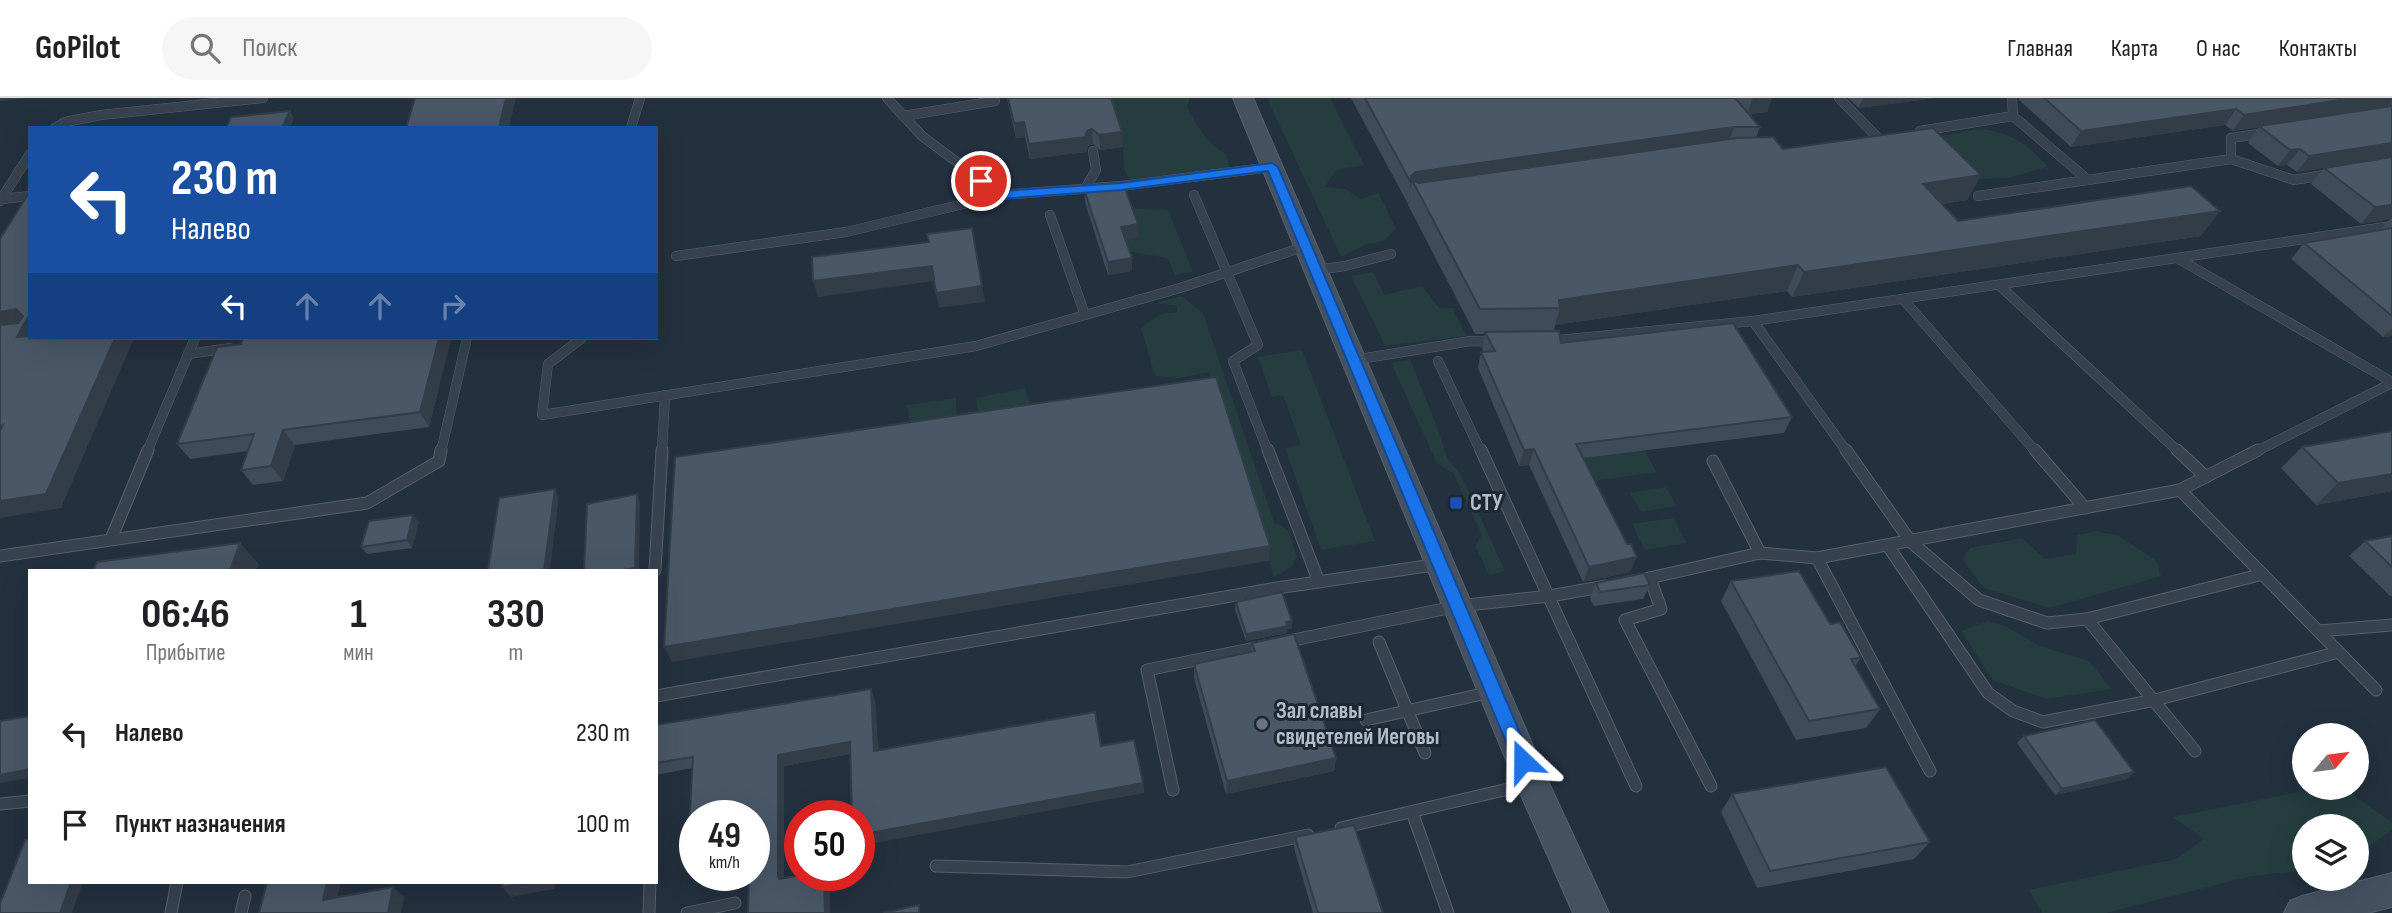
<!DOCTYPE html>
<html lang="ru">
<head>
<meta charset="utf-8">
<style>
  body { margin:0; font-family:"Sofia Sans Condensed",sans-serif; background:#f6f6f6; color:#202124; height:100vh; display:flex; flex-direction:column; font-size:26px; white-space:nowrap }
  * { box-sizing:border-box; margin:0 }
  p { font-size:23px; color:#757577 }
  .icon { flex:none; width:38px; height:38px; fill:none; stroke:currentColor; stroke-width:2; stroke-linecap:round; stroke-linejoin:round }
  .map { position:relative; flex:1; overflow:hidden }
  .sheet { position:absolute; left:28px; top:471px; width:630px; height:315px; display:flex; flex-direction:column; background:#fff; border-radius:0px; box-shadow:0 7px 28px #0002 }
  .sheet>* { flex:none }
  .banner { position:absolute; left:28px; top:28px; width:630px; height:214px; border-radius:0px; box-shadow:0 7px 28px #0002; background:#1a4fa0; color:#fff; overflow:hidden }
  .needle { width:46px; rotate:61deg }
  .controls { position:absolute; left:2292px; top:625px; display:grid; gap:14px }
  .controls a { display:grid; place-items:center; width:77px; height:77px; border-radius:50%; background:#fff; box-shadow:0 7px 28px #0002; font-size:35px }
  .speed { position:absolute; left:679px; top:702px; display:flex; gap:14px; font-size:35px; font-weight:700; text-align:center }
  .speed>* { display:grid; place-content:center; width:91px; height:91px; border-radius:50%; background:#fff; box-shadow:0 7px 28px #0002; line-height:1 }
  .speed small { font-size:18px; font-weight:400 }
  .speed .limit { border:10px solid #d22; background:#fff; color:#111 }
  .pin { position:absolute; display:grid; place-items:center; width:60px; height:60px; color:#fff; margin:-30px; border:4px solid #fff; border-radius:50%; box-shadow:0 2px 7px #0007 }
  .me { position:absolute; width:77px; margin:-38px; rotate:337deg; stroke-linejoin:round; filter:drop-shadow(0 0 5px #0008) }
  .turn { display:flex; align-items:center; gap:24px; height:147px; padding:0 28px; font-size:32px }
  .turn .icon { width:91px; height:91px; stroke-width:2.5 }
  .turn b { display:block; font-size:49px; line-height:60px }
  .lanes { display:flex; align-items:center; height:66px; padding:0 28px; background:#0003; justify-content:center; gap:35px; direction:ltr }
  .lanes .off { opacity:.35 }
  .eta { display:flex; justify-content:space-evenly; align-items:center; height:119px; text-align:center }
  .eta b { font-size:42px; font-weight:700; line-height:49px }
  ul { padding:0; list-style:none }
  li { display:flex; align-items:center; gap:21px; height:91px; padding:0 28px }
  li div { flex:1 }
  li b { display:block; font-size:26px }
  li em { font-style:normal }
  header { display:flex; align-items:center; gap:42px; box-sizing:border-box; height:98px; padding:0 35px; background:#fff; border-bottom:2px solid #e0e0e0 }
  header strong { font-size:33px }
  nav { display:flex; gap:38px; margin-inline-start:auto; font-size:24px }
  .search { width:490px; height:63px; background:#f6f6f6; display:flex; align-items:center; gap:18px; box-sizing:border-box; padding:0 24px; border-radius:38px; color:#757577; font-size:26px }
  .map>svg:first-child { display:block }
  .green { fill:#253d3f }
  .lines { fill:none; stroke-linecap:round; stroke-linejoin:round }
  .lane-far1-casing { stroke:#55606b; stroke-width:10 }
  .lane-casing { stroke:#55606b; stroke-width:13 }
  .secondary-casing { stroke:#55606b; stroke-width:2 }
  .lane-far1 { stroke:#37424e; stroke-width:9 }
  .lane { stroke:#37424e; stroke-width:11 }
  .secondary { fill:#455161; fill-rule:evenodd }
  .wall { fill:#3f4b59 }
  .shaded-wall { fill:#333d48 }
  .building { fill:#495767; stroke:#333d48; stroke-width:2 }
  .route { fill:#1a73e8; stroke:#114b97; stroke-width:2 }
  .transit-dot { fill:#1a4fb4; stroke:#1c2732; stroke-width:2.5 }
  .worship-dot { fill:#6b7280; stroke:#1c2732; stroke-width:2.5 }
  .labels { text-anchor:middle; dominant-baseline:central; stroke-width:6; stroke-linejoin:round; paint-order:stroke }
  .poi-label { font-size:23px; font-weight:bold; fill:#b3bdc9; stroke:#1c2732; text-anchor:start }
</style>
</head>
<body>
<header>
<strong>GoPilot</strong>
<div class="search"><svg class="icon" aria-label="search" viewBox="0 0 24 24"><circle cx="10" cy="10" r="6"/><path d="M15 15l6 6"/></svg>Поиск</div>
<nav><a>Главная</a><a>Карта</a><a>О нас</a><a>Контакты</a></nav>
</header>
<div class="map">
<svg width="2392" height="815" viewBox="0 0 2392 815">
  <rect width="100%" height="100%" fill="#23303e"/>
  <!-- green -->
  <g class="green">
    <path d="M1107 0H1190L1187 9C1197 28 1207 46 1226 56L1230 70 1129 81 1124 71 1123 49Z"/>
    <path d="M1267 0H1330L1364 67 1336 72 1325 89 1346 91 1360 101 1378 95 1396 130 1384 143 1366 146 1341 159Z"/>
    <path d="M1980 31C2013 35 2026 45 2048 69L2008 80 1974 81 1940 38Z"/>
    <path d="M1128 110 1168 112 1193 174 1175 177 1167 160 1127 153 1122 142Z"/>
    <path d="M1373 174 1384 197 1422 188 1439 210H1452L1467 238 1385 248 1351 178Z"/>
    <path d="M1182 198 1203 215 1274 424 1288 432 1297 459 1290 470 1274 479 1209 274 1179 280 1155 278 1141 230 1159 217 1177 214V208L1155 205Z"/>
    <path d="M1302 252 1375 443 1321 452 1285 350 1301 347 1283 297 1272 299 1258 259Z"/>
    <path d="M1410 261 1440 337 1446 358 1462 379 1505 473 1489 477 1475 448 1482 437 1453 375 1437 365 1391 265Z"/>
    <path d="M1025 290 1034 322 981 329 976 300Z"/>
    <path d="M956 300 957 333 912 340 907 307Z"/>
    <path d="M1645 352 1656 374 1588 384 1576 361Z"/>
    <path d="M1666 389 1677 408 1641 414 1630 395Z"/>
    <path d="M1673 420 1687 445 1645 452 1632 426Z"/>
    <path d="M2097 433 2119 438 2157 463 2161 478 2050 510 1984 490 1962 461 1970 450 2022 440 2045 461 2076 456 2077 437Z"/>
    <path d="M1988 523 2005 528 2040 548 2089 563 2112 591 2046 601 1993 582 1961 533Z"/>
    <path d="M2319 690H2349L2357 700 2392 724V732L2357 756V728H2305V772L2251 778 2106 815H2042L2029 792 2176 761 2204 741 2173 719Z"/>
  </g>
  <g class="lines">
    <defs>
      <g id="lane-far1">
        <path d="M887 0 922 38 1001 97 1121 88 1272 69"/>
        <path d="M1839 0 1878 40"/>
        <path d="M2012 0 2013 18 2088 82"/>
        <path d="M2386 0 2392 4"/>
        <path d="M903 18 995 3"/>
        <path d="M55 30 65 24 101 17 263 0"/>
        <path d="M631 30 640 0"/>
        <path d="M1920 33 2013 18"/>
        <path d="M2231 61 2294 82 2330 76"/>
        <path d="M1085 91 1096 72 1093 53"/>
        <path d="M1194 97 1258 247 1233 263 1268 354"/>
        <path d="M1978 98 2231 61V40L2265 35"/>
        <path d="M1 101 30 98"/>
        <path d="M0 103 30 56"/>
        <path d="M1050 117 1085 217"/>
        <path d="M676 158 846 134 1001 97"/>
        <path d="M2177 160 2392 284"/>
        <path d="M1315 172 1345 168 1391 156"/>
        <path d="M1999 187 2179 354"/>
        <path d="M1903 201 2036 354"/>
        <path d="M1753 223 1847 354"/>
        <path d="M582 240 548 266 542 317 976 248 1180 190 1306 148"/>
        <path d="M1549 243 1753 223 2392 128"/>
        <path d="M188 256 230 250"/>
        <path d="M1353 262 1471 243 1498 244"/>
        <path d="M1438 263 1481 354"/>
        <path d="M147 354 195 240"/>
        <path d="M441 354 467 240"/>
        <path d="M662 354 665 297"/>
        <path d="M2255 354 2392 285"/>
      </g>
      <g id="lane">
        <path d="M1268 352 1319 484"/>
        <path d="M1481 352 1636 688"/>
        <path d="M1846 352 1911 444 1979 502 2047 525 2087 521 2263 476"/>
        <path d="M2035 352 2085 410"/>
        <path d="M2177 352 2206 379"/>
        <path d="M1713 363 1760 455"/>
        <path d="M2180 392 2376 592"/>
        <path d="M111 441 148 352"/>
        <path d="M1888 448 1988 595 2013 613 2043 624 2155 602 2339 554"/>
        <path d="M0 458 367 405 439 363 441 352"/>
        <path d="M1817 460 1930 673"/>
        <path d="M655 472 662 352"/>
        <path d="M1650 480 1661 511 1625 522 1711 688"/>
        <path d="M1636 483 1760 455 1817 460 2180 392 2258 352"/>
        <path d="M2087 521 2195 653"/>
        <path d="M2319 533 2392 527"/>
        <path d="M1284 544 1458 508 1550 498 1606 488"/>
        <path d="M1379 544 1425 655"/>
        <path d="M656 598 1277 490 1440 466"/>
        <path d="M1366 622 1491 594"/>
        <path d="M1173 692 1147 572 1265 548"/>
        <path d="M0 706 30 703"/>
        <path d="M1412 714 1448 815"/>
        <path d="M1341 730 1530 686"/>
        <path d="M936 768 1127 774 1308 737"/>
        <path d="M171 815 177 784"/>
        <path d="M241 815 245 798"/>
        <path d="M649 815 650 784"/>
        <path d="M687 815 735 805"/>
      </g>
      <g id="secondary">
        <path d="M1233 0H1253L1549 685 1609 815H1573L1516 686Z"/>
        <path d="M2392 775V809L2368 815H2284L2290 803 2302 798Z"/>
      </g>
    </defs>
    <!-- lane-far1 casing -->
    <use href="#lane-far1" class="lane-far1-casing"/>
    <!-- lane casing -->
    <use href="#lane" class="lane-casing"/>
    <!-- secondary casing -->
    <use href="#secondary" class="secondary-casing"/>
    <!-- lane-far1 -->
    <use href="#lane-far1" class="lane-far1"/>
    <!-- lane -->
    <use href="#lane" class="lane"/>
    <!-- secondary -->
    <use href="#secondary" class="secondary"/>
  </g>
  <!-- wall -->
  <g class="wall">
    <path d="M1007 0H1111L1123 49 1100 52 1093 46 1088 48 1086 54 1030 61 1025 39 1016 40Z"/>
    <path d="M1351 0H1772L1767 14 1749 16 1760 29 1756 40 1783 51 1981 77 1967 102 1942 106 1958 123 2201 138 1792 199 1787 193 1555 227 1554 233 1561 245 1792 319 1784 335 1584 360 1630 474 1583 484 1529 367 1519 368 1478 270 1481 254H1484L1482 250 1485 236H1475L1408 107 1410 99 1408 106Z"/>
    <path d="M1848 0H1935L1859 10Z"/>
    <path d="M2019 0H2392V2L2387 9 2392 8V238L2383 239 2291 161 2304 145 2380 132 2390 121 2361 126 2311 86 2324 70 2391 59 2297 74 2287 67 2278 68 2248 45 2259 29 2233 33 2225 27 2071 49 2019 2Z"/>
    <path d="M1084 91 1139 139 1125 141 1132 173 1108 177 1085 104Z"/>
    <path d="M243 240H451L429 329 295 347 283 383 253 387 241 372 248 353 190 361 177 346 241 246Z"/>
    <path d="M2392 333V393L2316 407 2281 370 2302 349Z"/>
    <path d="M419 424 412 450 367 456 361 449Z"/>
    <path d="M2392 438V498H2390L2349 458 2365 443Z"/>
    <path d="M1731 483 1830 526 1861 560 1855 568 1880 611 1866 630 1796 642 1721 503Z"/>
    <path d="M1596 485 1650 487 1643 501 1594 508 1590 500Z"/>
    <path d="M1236 504 1292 523V530L1287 531V535L1246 543 1235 512Z"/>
    <path d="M1252 545 1336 660 1334 673 1226 696 1194 580V566L1251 554Z"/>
    <path d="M875 602 878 652 1101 648 1143 685 1144 695 850 656 784 668V780L801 777H826L829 783 830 815H748L754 718 695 777H697L694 778 687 768 692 670 656 677V627Z"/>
    <path d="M2024 638 2127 681 2055 697 2017 645Z"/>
    <path d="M1732 696 1930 744 1914 761 1757 790 1721 714Z"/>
    <path d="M1295 739 1383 815H1313L1294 750Z"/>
  </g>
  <!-- shaded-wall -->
  <g class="shaded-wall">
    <path d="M0 0H28L0 3Z"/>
    <path d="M506 0H516L509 30H499Z"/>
    <path d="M1753 0H1772L1767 14 1747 17Z"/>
    <path d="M1863 0H1935L1859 10Z"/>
    <path d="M2352 0H2392V2L2387 9 2233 33 2244 17Z"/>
    <path d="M2236 11 2225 27 2071 49 2081 33Z"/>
    <path d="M290 13 294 20 290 30H282Z"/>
    <path d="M1024 24 1025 39 1016 40 1014 25Z"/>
    <path d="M1734 29 1726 51 1419 95 1412 82 1409 99 1411 78 1416 74Z"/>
    <path d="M1092 31 1093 46 1088 48 1086 54 1030 61 1029 46 1087 33Z"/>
    <path d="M1122 34 1123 49 1100 52 1099 37Z"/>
    <path d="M2392 45V58L2391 59 2297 74 2309 58Z"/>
    <path d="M2300 51 2287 67 2278 68 2290 52Z"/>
    <path d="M1981 77 1967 102 1910 111 1923 86Z"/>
    <path d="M2392 107V120L2391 121 2361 126 2375 109Z"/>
    <path d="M2220 113 2201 138 1792 199 1804 174Z"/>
    <path d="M1138 126 1139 139 1122 142 1121 129Z"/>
    <path d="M1132 160V173L1108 177V164Z"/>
    <path d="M1798 167 1787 193 1555 227 1560 210 1559 202Z"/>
    <path d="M932 168 935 183 818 199 813 183Z"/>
    <path d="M982 188 985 204 939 210 936 195Z"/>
    <path d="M16 211 26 222 30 215 31 254 0 231V214Z"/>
    <path d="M2392 230V238L2383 239Z"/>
    <path d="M115 240H134L61 410 0 420V403Z"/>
    <path d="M439 240H451L429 329 420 314Z"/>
    <path d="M283 332 295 347 283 383 271 368Z"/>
    <path d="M1534 351 1529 367 1519 368 1524 352Z"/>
    <path d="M2392 376V393L2316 407 2338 385Z"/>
    <path d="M555 391 559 399 550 472H544Z"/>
    <path d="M637 396 640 404 639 472H624Z"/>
    <path d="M413 417 419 424 412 450 407 442Z"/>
    <path d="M240 445 259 466 257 472H230Z"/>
    <path d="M1270 448 1269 463 672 564 664 549Z"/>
    <path d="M1637 459 1630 474 1583 484 1589 469Z"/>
    <path d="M1292 523V530L1287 531V535L1246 543V536Z"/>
    <path d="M871 591 875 602 878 664 874 653Z"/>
    <path d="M850 644 854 655 784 668V788L778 778V657Z"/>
    <path d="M1336 660 1334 673 1226 696 1227 683Z"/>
    <path d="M30 671V680L0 685V677Z"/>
    <path d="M2134 674 2127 681 2055 697 2062 691Z"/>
    <path d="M1143 685 1144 695 859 748V737Z"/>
    <path d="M695 766V777H697L694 778 687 768Z"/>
    <path d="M824 777H826L829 783 830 815H825Z"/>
    <path d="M71 784H83L72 815H60Z"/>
    <path d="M327 784H341L334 812 323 802Z"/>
    <path d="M532 784H555L554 791 511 799 502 789Z"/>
    <path d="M393 789 404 799 401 815H388Z"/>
  </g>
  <!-- building -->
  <g class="building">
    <path d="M415 0H506L499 30H406Z"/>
    <path d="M1008 0H1111L1122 34 1099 37 1092 31 1087 33 1085 39 1029 46 1024 24 1014 25Z"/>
    <path d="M1365 0H1735L1760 29H1734L1416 74 1411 78V85Z"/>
    <path d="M2044 0H2352L2244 17 2236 11 2081 33Z"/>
    <path d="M2392 8V45L2309 58 2300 51 2290 52 2259 28Z"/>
    <path d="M290 13 282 30H226L231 19Z"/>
    <path d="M1933 30 1981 77 1923 86 1958 123 2191 88 2220 113 1804 174 1798 167 1559 202 1560 210 1480 211 1412 82 1419 85 1737 40 1773 39 1783 51Z"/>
    <path d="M2392 59V107L2375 109 2324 70Z"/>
    <path d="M1123 85 1138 126 1121 129 1132 160 1108 164 1084 91Z"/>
    <path d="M28 96H30V215L17 239 30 238V240H115L46 396 0 403V333L3 327 0 328V227L18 225 23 218 16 211 0 214V141Z"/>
    <path d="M972 130 982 188 936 195 932 168 813 183 812 159 929 144 927 136Z"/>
    <path d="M2392 130V218L2304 145Z"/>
    <path d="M1733 225 1792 319 1576 346 1627 446H1631L1637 459 1589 469 1534 351 1524 352 1481 254 1495 253 1485 234 1559 233 1561 245Z"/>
    <path d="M243 240H439L420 314 283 332 271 368 241 372 254 336 177 346 217 249 241 246Z"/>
    <path d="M1216 279 1270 448 664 549 675 359Z"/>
    <path d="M2392 333V376L2338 385 2302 349Z"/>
    <path d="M555 391 544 472H488L499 400Z"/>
    <path d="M637 396 635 470 624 472H584L587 406Z"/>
    <path d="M413 417 407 442 361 449 369 423Z"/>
    <path d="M2392 438V469L2365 443Z"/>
    <path d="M240 445 230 472H93L97 464Z"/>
    <path d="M1799 473 1830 526 1840 524 1861 560 1851 561 1880 611 1809 623 1731 483Z"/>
    <path d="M1644 475 1650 487 1600 494 1596 485Z"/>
    <path d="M1282 494 1292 523 1286 524 1288 528 1246 536 1236 504Z"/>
    <path d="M1294 536 1336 660 1227 683 1194 566 1255 553 1252 545Z"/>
    <path d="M871 591 874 653 1095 614 1101 648 1134 642 1143 685 859 737V718H852L850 644 778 657V778L779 781 801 777H824L825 815H748L749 777H754V718H695V766L687 768 693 659 656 665V627Z"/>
    <path d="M30 618V671L0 677V623Z"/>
    <path d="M2095 622 2134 674 2062 691 2024 638Z"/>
    <path d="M1886 669 1930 744 1770 773 1732 696Z"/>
    <path d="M1354 727 1383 815H1318L1295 739Z"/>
    <path d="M30 741V784H71L60 815H0V806L25 742Z"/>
    <path d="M267 784H327L323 802 393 789 388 815H259Z"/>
    <path d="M503 784H532L502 789Z"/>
    <path d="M919 807V815H883Z"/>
  </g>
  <!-- route -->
  <path class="route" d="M1272 65 1278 69 1532 663 1530 668 1523 671 1516 668 1514 663 1268 73 1121 92 1000 101 975 83 976 80H985L1003 93 1121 85Z"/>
  <!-- markers -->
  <rect class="transit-dot" x="1449" y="398" width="14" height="14" rx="3.5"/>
  <circle class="worship-dot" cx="1262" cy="626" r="7"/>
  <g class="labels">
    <!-- poi labels -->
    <g class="poi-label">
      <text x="1470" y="405">СТУ</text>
      <text x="1276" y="613">Зал славы<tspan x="1276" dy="26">свидетелей Иеговы</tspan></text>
    </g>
  </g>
</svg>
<div class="controls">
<a><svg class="needle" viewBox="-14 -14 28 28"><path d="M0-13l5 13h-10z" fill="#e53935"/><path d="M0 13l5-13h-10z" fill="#757577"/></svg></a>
<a><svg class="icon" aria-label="layers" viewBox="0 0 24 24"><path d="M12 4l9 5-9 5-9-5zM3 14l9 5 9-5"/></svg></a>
</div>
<div class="speed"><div>49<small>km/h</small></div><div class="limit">50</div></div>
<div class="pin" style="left:981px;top:83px;background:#d93025"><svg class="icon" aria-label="arrive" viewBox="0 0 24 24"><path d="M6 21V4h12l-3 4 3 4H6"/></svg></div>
<svg class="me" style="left:1523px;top:663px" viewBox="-20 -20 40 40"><path d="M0-17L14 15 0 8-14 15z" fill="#1a73e8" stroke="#fff" stroke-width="4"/></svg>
<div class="banner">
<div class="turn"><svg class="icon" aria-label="left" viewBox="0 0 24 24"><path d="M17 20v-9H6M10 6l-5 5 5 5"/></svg><div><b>230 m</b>Налево</div></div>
<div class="lanes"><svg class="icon" aria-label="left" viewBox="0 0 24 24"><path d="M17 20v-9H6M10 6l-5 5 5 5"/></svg><svg class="icon off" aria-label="ahead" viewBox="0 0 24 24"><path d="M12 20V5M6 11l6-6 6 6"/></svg><svg class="icon off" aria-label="ahead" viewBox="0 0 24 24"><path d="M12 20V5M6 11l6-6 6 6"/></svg><svg class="icon off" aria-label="right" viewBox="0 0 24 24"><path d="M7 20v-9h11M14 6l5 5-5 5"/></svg></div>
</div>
<section class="sheet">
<div class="eta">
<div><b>06:46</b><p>Прибытие</p></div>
<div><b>1</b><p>мин</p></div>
<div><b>330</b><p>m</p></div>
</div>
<ul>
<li><svg class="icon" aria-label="left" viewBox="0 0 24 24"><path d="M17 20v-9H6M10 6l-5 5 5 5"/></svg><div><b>Налево</b></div><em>230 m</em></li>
<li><svg class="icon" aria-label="arrive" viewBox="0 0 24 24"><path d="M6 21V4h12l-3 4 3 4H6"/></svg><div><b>Пункт назначения</b></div><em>100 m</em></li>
</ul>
</section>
</div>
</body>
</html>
